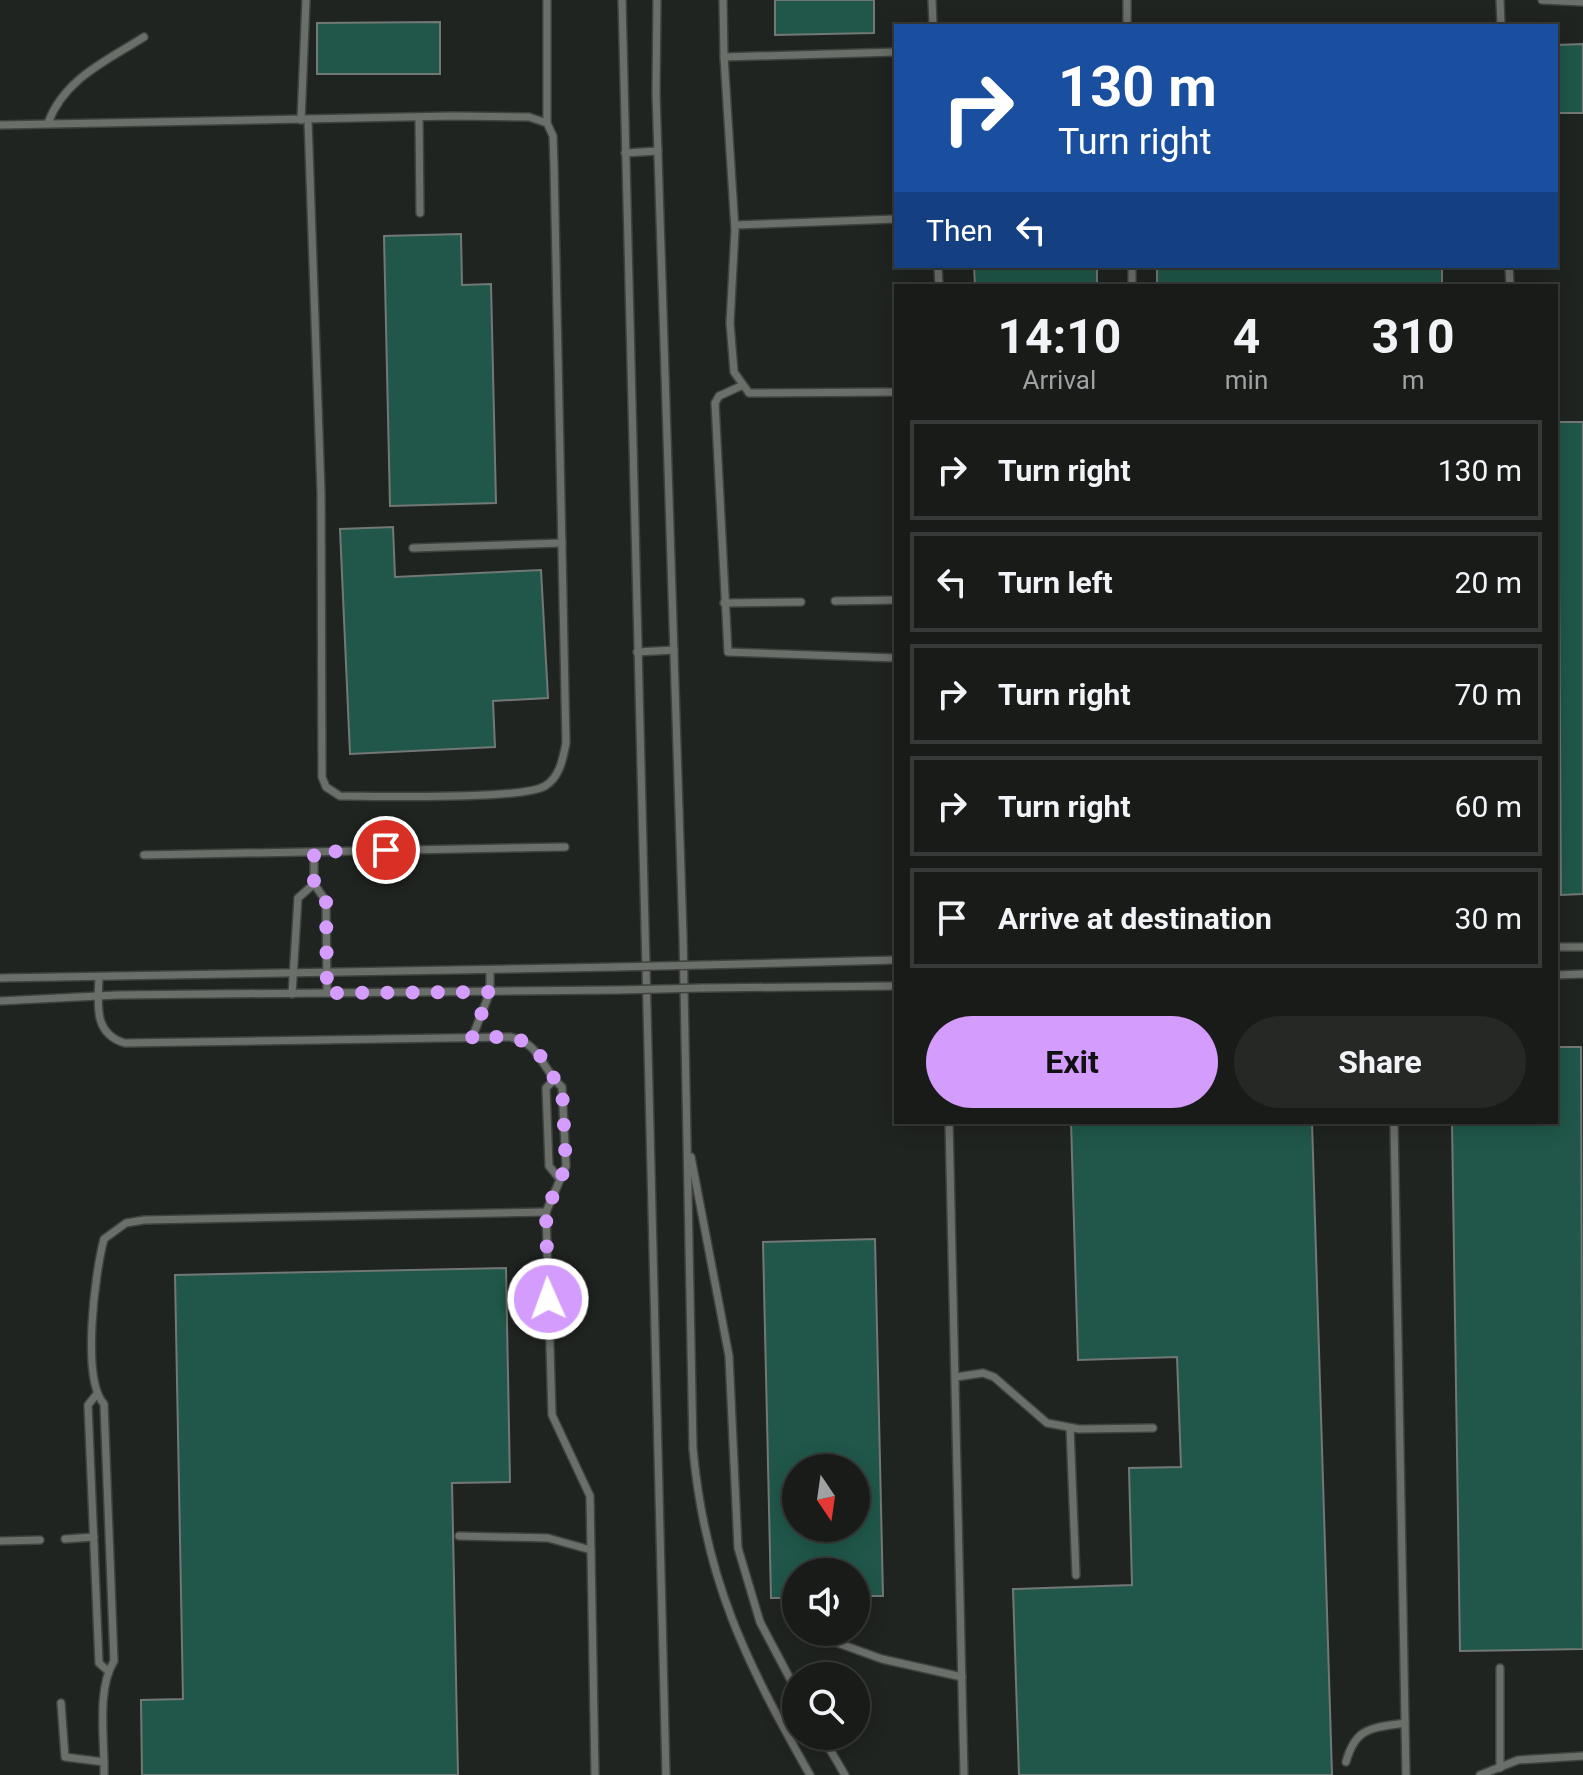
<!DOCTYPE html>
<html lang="en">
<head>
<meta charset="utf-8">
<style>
  body { margin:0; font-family:Roboto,sans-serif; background:#252825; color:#f1f3f6; height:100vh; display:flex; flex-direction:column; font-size:30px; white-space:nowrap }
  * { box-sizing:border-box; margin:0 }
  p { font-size:26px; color:#9fa1a2 }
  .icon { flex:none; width:44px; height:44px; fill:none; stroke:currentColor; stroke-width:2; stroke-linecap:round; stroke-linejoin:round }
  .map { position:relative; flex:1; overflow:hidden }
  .drawer { position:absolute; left:894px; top:284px; width:664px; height:840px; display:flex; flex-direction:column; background:#181b18; border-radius:0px; box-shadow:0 4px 20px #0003,0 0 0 2px #363937 }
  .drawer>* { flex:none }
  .banner { position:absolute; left:894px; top:24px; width:664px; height:244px; border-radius:0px; box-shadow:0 4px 20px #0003,0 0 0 2px #363937; background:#1a4fa0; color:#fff; overflow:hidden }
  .needle { width:52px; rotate:167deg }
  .tools { position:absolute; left:782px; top:1454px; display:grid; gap:16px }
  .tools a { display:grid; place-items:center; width:88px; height:88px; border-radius:50%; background:#181b18; box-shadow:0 4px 20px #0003,0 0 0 2px #363937; font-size:40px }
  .pin { position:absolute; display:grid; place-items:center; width:68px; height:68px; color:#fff; margin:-34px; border:4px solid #fff; border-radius:50%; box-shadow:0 2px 8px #0007 }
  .me { position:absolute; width:88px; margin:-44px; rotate:358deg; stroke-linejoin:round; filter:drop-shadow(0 0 6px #0008) }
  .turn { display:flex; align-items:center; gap:28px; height:168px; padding:0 32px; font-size:36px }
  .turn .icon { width:104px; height:104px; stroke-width:2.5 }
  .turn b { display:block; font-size:56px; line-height:68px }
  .then { display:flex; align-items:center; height:76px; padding:0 32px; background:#0003; gap:16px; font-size:30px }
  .eta { display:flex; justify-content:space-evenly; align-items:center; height:136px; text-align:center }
  .eta b { font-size:48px; font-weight:700; line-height:56px }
  .action { display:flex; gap:16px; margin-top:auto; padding:16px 32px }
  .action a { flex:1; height:92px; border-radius:48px; background:#d49cfc; color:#111; font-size:32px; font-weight:700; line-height:92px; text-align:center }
  .action a+a { background:#252825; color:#f1f3f6 }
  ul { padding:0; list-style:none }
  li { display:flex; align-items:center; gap:24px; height:100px; margin:0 16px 12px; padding:0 16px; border:4px solid #363937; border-radius:0px }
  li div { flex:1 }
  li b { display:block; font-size:30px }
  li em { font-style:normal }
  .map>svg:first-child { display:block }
  .building { fill:#20574a; stroke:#727876; stroke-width:2; fill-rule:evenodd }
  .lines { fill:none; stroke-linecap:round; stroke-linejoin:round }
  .service-casing { stroke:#3f423f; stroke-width:10 }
  .service { stroke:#6b6f6a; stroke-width:7 }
  .service-bridge-casing { stroke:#3f423f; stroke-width:10; stroke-linecap:butt }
  .service-bridge { stroke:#6b6f6a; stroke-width:7 }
  .route { stroke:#d49cfc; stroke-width:14; stroke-dasharray:0 25.2 }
</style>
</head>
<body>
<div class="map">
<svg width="1583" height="1775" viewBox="0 0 1583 1775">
  <rect width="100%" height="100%" fill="#202420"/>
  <!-- building -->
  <g class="building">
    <path d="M775 0H874V33L775 35Z"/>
    <path d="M440 22V74H317V23Z"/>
    <path d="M1583 44V113H1556V45Z"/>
    <path d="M461 234 462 285 491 284 496 503 390 506 384 236Z"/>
    <path d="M974 266H1097V286H975Z"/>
    <rect x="1157" y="266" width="285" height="20"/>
    <path d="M1558 422H1583V894L1561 895Z"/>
    <path d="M393 527 395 577 541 570 548 698 493 701 495 747 350 754 340 529Z"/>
    <path d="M1556 1047H1581L1583 1649 1460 1651 1452 1122H1556Z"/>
    <path d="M1071 1122H1312L1332 1775H1019L1013 1589 1132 1585 1129 1468 1181 1467 1177 1357 1078 1360Z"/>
    <path d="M875 1239 883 1596H856V1572H796V1598H771L763 1242ZM796 1468H856V1528H796Z"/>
    <path d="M506 1268 510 1482 452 1483 458 1775H142L141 1700 183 1699 175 1275Z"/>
  </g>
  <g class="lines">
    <defs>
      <g id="service">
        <path d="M622 0 666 1775"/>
        <path d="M657 0 656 93 683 935 693 1449C705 1580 746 1662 810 1775"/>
        <path d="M723 0 724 57 896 52"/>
        <path d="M932 0 933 26"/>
        <path d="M1127 0V26"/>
        <path d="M1500 0 1501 26"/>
        <path d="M1542 0 1583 2"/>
        <path d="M724 57 735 230 730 323 734 372 749 393 896 392"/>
        <path d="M419 117 420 213"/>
        <path d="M301 120 306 0"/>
        <path d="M48 123C64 79 106 61 144 37"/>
        <path d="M547 123V0"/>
        <path d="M0 125 454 116 529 117 547 123 553 136 554 165 566 743C563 758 560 777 545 786 522 800 376 796 340 796L326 787 322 777 321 492 308 120"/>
        <path d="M625 153 658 151"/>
        <path d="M735 225 896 219"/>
        <path d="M938 266 939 286"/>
        <path d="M1132 266V286"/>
        <path d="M1509 266 1510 286"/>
        <path d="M741 386 719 396 715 403 728 652 896 658"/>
        <path d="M413 548 562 543"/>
        <path d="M835 601 896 600"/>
        <path d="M724 603 801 602"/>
        <path d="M637 652 674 650"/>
        <path d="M314 852V884L326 901 327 993"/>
        <path d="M144 855 565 847"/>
        <path d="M1556 947H1583"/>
        <path d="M701 965 896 960"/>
        <path d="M1556 975 1583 974"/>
        <path d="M99 977C98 1004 93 1034 125 1043L510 1037C541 1043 541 1069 562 1087L566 1166 546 1212 552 1415 590 1496 595 1775"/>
        <path d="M0 978 616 967"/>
        <path d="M702 988 896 986"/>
        <path d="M292 994 298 898 314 884"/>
        <path d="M0 1001 117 995 617 990"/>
        <path d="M472 1038 490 992V970"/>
        <path d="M554 1080 546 1088 549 1166 558 1177"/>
        <path d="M949 1122 964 1775"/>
        <path d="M1394 1122 1406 1775"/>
        <path d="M691 1157 729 1356 738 1548 760 1622 796 1690"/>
        <path d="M956 1377 983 1373 994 1377 1047 1423 1079 1429 1153 1428"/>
        <path d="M96 1395 88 1405 99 1663 108 1671"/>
        <path d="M1070 1428 1076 1575"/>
        <path d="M459 1536 548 1538 591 1550"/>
        <path d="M65 1539 94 1537"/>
        <path d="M0 1541 40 1540"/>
        <path d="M807 1632 882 1659 962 1677"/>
        <path d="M1500 1668V1768"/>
        <path d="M61 1703 65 1757 104 1762"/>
        <path d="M822 1736 845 1775"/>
        <path d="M1346 1762C1356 1726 1373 1728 1405 1723"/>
        <path d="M104 1775C105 1741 96 1690 114 1661L104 1404C81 1379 95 1272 104 1239L126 1223 144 1220 546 1212"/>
        <path d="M1480 1775 1518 1760 1583 1756"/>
      </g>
    </defs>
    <!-- service casing -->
    <use href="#service" class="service-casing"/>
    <!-- service -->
    <use href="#service" class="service"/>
    <defs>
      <g id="service-bridge">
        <path d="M616 967 701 965"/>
        <path d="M617 990 702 988"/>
      </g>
    </defs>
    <!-- service-bridge casing -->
    <use href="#service-bridge" class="service-bridge-casing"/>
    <!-- service-bridge -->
    <use href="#service-bridge" class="service-bridge"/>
  </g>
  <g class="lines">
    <!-- route -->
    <path class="route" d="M386 850 314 852V884L326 901 327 993 490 992 472 1038C498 1037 525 1032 541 1057 548 1068 552 1078 562 1087L566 1166 546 1212 548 1299"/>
  </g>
</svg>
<div class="tools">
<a><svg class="needle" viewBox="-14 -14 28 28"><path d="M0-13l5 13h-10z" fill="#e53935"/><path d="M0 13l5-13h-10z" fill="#9fa1a2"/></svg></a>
<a><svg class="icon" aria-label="sound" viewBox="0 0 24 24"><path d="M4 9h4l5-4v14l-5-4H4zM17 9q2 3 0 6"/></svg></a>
<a><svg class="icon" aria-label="search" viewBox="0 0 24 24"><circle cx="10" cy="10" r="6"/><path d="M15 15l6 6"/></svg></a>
</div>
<div class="pin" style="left:386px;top:850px;background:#d93025"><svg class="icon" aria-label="arrive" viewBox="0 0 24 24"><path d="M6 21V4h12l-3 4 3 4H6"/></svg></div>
<svg class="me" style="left:548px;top:1299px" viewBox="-20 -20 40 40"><circle r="17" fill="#d49cfc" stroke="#fff" stroke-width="3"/><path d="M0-11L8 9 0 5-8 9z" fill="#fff"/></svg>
<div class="banner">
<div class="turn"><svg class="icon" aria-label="right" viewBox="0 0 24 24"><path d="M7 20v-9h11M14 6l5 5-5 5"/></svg><div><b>130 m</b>Turn right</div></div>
<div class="then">Then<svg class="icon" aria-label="left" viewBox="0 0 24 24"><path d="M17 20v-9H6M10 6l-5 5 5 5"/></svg></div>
</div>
<section class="drawer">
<div class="eta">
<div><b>14:10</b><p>Arrival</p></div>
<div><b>4</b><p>min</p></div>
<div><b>310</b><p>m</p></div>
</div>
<ul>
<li><svg class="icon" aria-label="right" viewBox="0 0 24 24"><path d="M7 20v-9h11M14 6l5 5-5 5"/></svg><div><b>Turn right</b></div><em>130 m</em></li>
<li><svg class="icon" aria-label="left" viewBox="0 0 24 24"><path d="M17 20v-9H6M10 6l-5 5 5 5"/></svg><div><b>Turn left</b></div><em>20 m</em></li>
<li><svg class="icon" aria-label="right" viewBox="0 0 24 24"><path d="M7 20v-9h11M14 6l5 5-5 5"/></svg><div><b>Turn right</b></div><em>70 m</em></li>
<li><svg class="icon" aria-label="right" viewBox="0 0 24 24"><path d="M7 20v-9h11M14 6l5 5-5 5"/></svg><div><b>Turn right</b></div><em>60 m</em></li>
<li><svg class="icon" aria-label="arrive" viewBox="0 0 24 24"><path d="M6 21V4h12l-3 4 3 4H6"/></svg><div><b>Arrive at destination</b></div><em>30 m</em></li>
</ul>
<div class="action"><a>Exit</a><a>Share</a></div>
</section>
</div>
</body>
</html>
